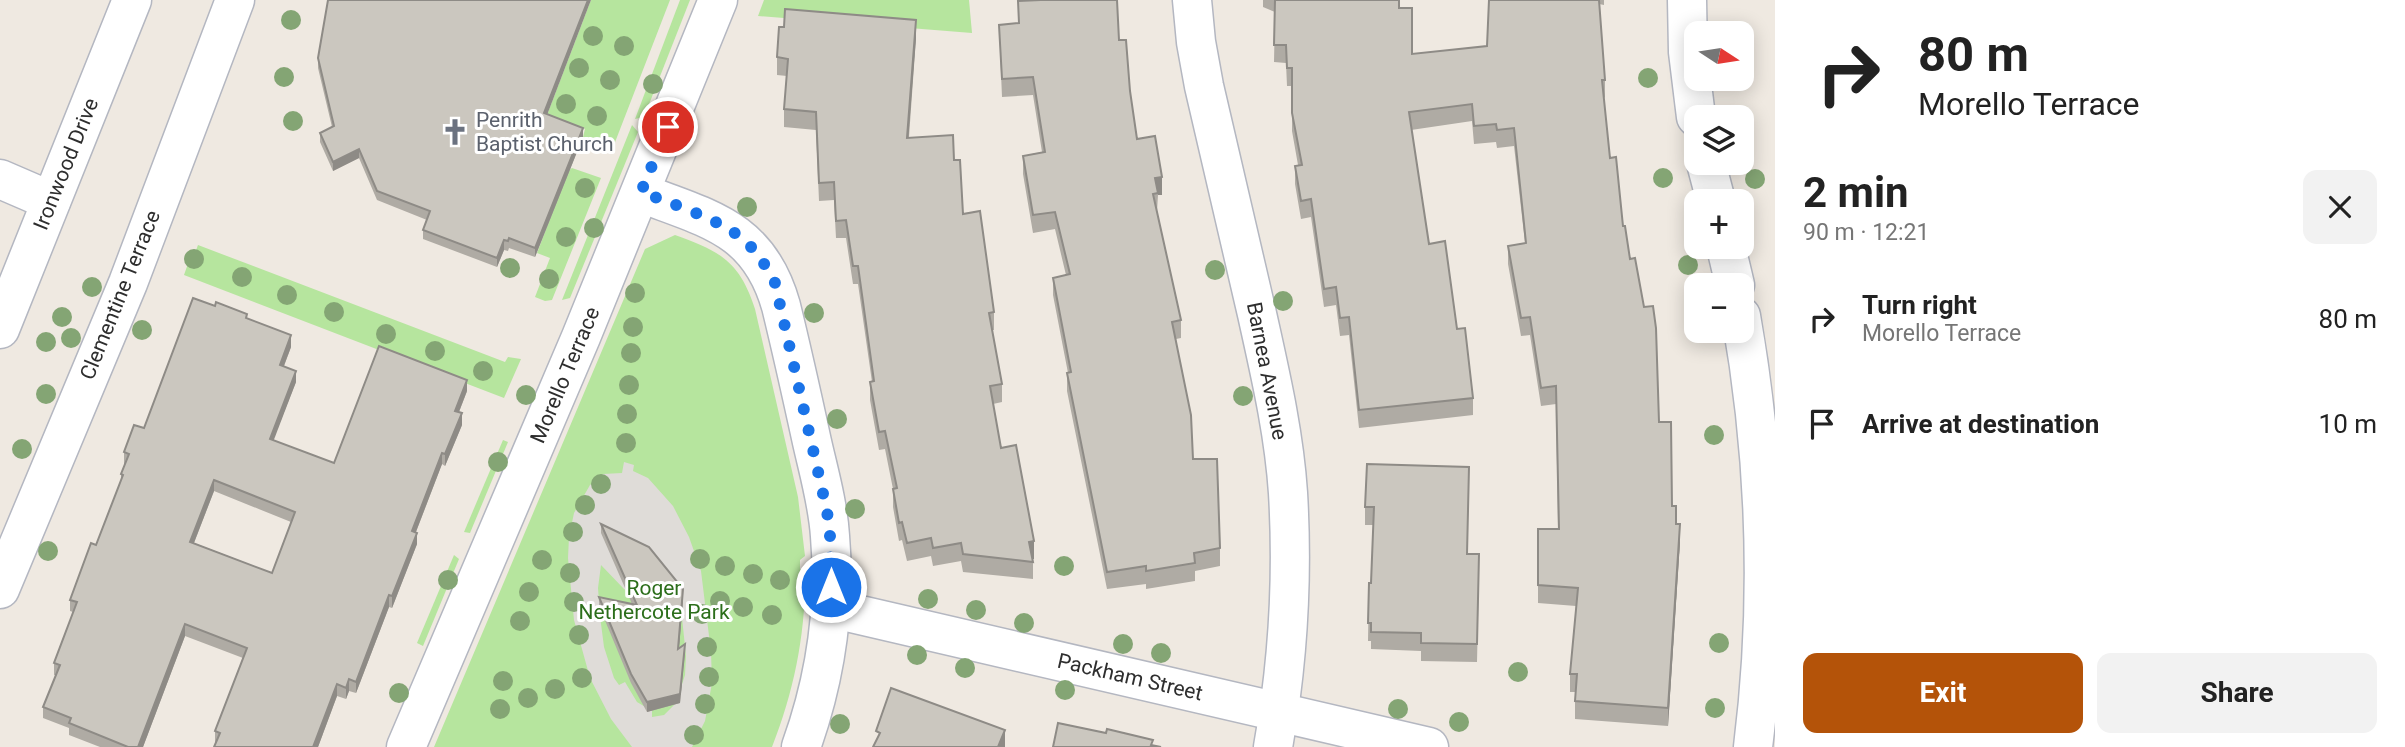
<!DOCTYPE html>
<html lang="en">
<head>
<meta charset="utf-8">
<style>
  body { margin:0; font-family:Roboto,sans-serif; background:#f2f2f2; color:#222; height:100vh; display:flex; flex-direction:column; font-size:26px; white-space:nowrap }
  * { box-sizing:border-box; margin:0 }
  p { font-size:23px; color:#767676 }
  .icon { flex:none; width:38px; height:38px; fill:none; stroke:currentColor; stroke-width:2; stroke-linecap:round; stroke-linejoin:round }
  .map { position:relative; flex:1; overflow:hidden }
  .panel { display:flex; flex-direction:column; background:#fff; width:630px }
  .panel>* { flex:none }
  .hud { background:#fff; color:#222; overflow:hidden }
  .needle { width:46px; rotate:102deg }
  .controls { position:absolute; left:1684px; top:21px; display:grid; gap:14px }
  .controls a { display:grid; place-items:center; width:70px; height:70px; border-radius:14px; background:#fff; box-shadow:0 4px 18px #0003; font-size:35px }
  .pin { position:absolute; display:grid; place-items:center; width:60px; height:60px; color:#fff; margin:-30px; border:4px solid #fff; border-radius:50%; box-shadow:0 2px 7px #0007 }
  .me { position:absolute; width:77px; margin:-38px; rotate:0deg; stroke-linejoin:round; filter:drop-shadow(0 0 5px #0008) }
  .turn { display:flex; align-items:center; gap:24px; height:147px; padding:0 28px; font-size:32px }
  .turn .icon { width:91px; height:91px; stroke-width:2.5 }
  .turn b { display:block; font-size:49px; line-height:60px }
  .round { display:grid; place-items:center; flex:none; width:74px; height:74px; border-radius:14px; background:#f2f2f2 }
  .overview { display:flex; align-items:center; justify-content:space-between; height:119px; padding:0 28px }
  h1 { font-size:42px; font-weight:700; line-height:52px }
  .button { display:flex; gap:14px; margin-top:auto; padding:14px 28px }
  .button a { flex:1; height:80px; border-radius:14px; background:#b45309; color:#fff; font-size:28px; font-weight:700; line-height:80px; text-align:center }
  .button a+a { background:#f2f2f2; color:#222 }
  ul { padding:0; list-style:none }
  li { display:flex; align-items:center; gap:21px; height:105px; padding:0 28px }
  li div { flex:1 }
  li b { display:block; font-size:26px }
  li em { font-style:normal }
  main { display:flex; flex:1; min-height:0 }
  .map>svg:first-child { display:block }
  .green { fill:#b6e59e }
  .plaza { fill:#dfdcd8; fill-rule:evenodd }
  .lines { fill:none; stroke-linecap:round; stroke-linejoin:round }
  .minor-casing { stroke:#b4b7c1; stroke-width:41 }
  .minor { stroke:#fff; stroke-width:38 }
  .tree { fill:#84a574 }
  .wall { fill:#afaba4; fill-rule:evenodd }
  .shaded-wall { fill:#8e8b86 }
  .building { fill:#cbc7bf; stroke:#8e8b86; stroke-width:2; fill-rule:evenodd }
  .route { stroke:#1a73e8; stroke-width:12; stroke-dasharray:0 21.6 }
  .labels { text-anchor:middle; dominant-baseline:central; stroke-width:6; stroke-linejoin:round; paint-order:stroke }
  .worship-label { font-size:21px; fill:#5b616d; stroke:#fff; text-anchor:start }
  .street-label { font-size:21px; fill:#2e2e2e; stroke:#fff }
  .park-label { font-size:21px; fill:#2c6e1b; stroke:#fff }
</style>
</head>
<body>
<main>
<div class="map">
<svg width="1775" height="747" viewBox="0 0 1775 747">
  <rect width="100%" height="100%" fill="#efe9e1"/>
  <!-- green -->
  <g class="green">
    <path d="M591 0H670L612 150 583 137 585 129 547 115Z"/>
    <path d="M680 0H690L644 117 635 119Z"/>
    <path d="M764 0H969L972 33 758 16Z"/>
    <path d="M632 125 638 132 570 298 562 300Z"/>
    <path d="M572 168 601 178 552 300 545 301 535 297 550 258 537 253 568 171Z"/>
    <path d="M675 235C718 251 739 259 755 309L798 497 805 556 800 560V569L805 572C806 633 794 691 772 747H434L645 249Z"/>
    <path d="M198 245 505 362 508 357 521 359 504 398 184 275 192 252 195 253Z"/>
    <path d="M503 440 508 442 470 533 464 532Z"/>
    <path d="M454 555 459 559 423 646 417 643Z"/>
  </g>
  <!-- plaza -->
  <path class="plaza" d="M624 462 634 465 633 471 648 478 673 506 689 537 701 571 711 652 712 683 705 721 692 747H632L611 719 590 678 574 620 568 558 569 537 574 513 590 485 603 474 622 473ZM601 565 624 589 636 595 681 608 686 656 685 675 676 703 664 715 652 717V711L637 702 625 682 619 685 614 678 604 647 600 616 598 588Z"/>
  <g class="lines">
    <defs>
      <g id="minor">
        <path d="M1192 0 1196 42 1204 86C1222 162 1240 238 1257 314 1270 373 1284 432 1288 493 1293 578 1288 663 1273 747"/>
        <path d="M1687 0 1688 52 1696 117"/>
        <path d="M1706 163 1716 201"/>
        <path d="M0 179 51 201"/>
        <path d="M641 193C709 219 759 228 781 306 792 351 802 396 812 442 819 473 828 504 830 536 836 608 825 680 801 747"/>
        <path d="M1726 247 1735 285"/>
        <path d="M1741 316C1766 458 1771 603 1753 747"/>
        <path d="M0 329 132 0"/>
        <path d="M0 589 128 283 235 0"/>
        <path d="M830 608 1429 747"/>
        <path d="M406 747 581 337 718 0"/>
      </g>
    </defs>
    <!-- minor casing -->
    <use href="#minor" class="minor-casing"/>
    <!-- minor -->
    <use href="#minor" class="minor"/>
  </g>
  <!-- trees -->
  <g class="tree">
    <circle cx="291" cy="20" r="10"/>
    <circle cx="593" cy="36" r="10"/>
    <circle cx="624" cy="46" r="10"/>
    <circle cx="579" cy="68" r="10"/>
    <circle cx="284" cy="77" r="10"/>
    <circle cx="1648" cy="78" r="10"/>
    <circle cx="610" cy="80" r="10"/>
    <circle cx="653" cy="84" r="10"/>
    <circle cx="566" cy="104" r="10"/>
    <circle cx="597" cy="116" r="10"/>
    <circle cx="293" cy="121" r="10"/>
    <circle cx="1663" cy="178" r="10"/>
    <circle cx="1755" cy="179" r="10"/>
    <circle cx="585" cy="188" r="10"/>
    <circle cx="747" cy="207" r="10"/>
    <circle cx="594" cy="228" r="10"/>
    <circle cx="566" cy="237" r="10"/>
    <circle cx="194" cy="259" r="10"/>
    <circle cx="1688" cy="265" r="10"/>
    <circle cx="510" cy="268" r="10"/>
    <circle cx="1215" cy="270" r="10"/>
    <circle cx="242" cy="277" r="10"/>
    <circle cx="549" cy="279" r="10"/>
    <circle cx="92" cy="287" r="10"/>
    <circle cx="635" cy="293" r="10"/>
    <circle cx="287" cy="295" r="10"/>
    <circle cx="1283" cy="301" r="10"/>
    <circle cx="334" cy="312" r="10"/>
    <circle cx="814" cy="313" r="10"/>
    <circle cx="62" cy="317" r="10"/>
    <circle cx="633" cy="327" r="10"/>
    <circle cx="142" cy="330" r="10"/>
    <circle cx="386" cy="334" r="10"/>
    <circle cx="71" cy="338" r="10"/>
    <circle cx="46" cy="342" r="10"/>
    <circle cx="435" cy="351" r="10"/>
    <circle cx="631" cy="353" r="10"/>
    <circle cx="483" cy="371" r="10"/>
    <circle cx="629" cy="385" r="10"/>
    <circle cx="46" cy="394" r="10"/>
    <circle cx="526" cy="395" r="10"/>
    <circle cx="1243" cy="396" r="10"/>
    <circle cx="627" cy="414" r="10"/>
    <circle cx="837" cy="419" r="10"/>
    <circle cx="1714" cy="435" r="10"/>
    <circle cx="626" cy="443" r="10"/>
    <circle cx="22" cy="449" r="10"/>
    <circle cx="498" cy="462" r="10"/>
    <circle cx="601" cy="484" r="10"/>
    <circle cx="585" cy="505" r="10"/>
    <circle cx="855" cy="509" r="10"/>
    <circle cx="573" cy="532" r="10"/>
    <circle cx="48" cy="551" r="10"/>
    <circle cx="700" cy="559" r="10"/>
    <circle cx="542" cy="560" r="10"/>
    <circle cx="725" cy="566" r="10"/>
    <circle cx="1064" cy="566" r="10"/>
    <circle cx="570" cy="573" r="10"/>
    <circle cx="753" cy="574" r="10"/>
    <circle cx="448" cy="580" r="10"/>
    <circle cx="780" cy="580" r="10"/>
    <circle cx="529" cy="592" r="10"/>
    <circle cx="928" cy="599" r="10"/>
    <circle cx="720" cy="601" r="10"/>
    <circle cx="574" cy="602" r="10"/>
    <circle cx="743" cy="607" r="10"/>
    <circle cx="976" cy="610" r="10"/>
    <circle cx="702" cy="614" r="10"/>
    <circle cx="772" cy="615" r="10"/>
    <circle cx="520" cy="621" r="10"/>
    <circle cx="1024" cy="623" r="10"/>
    <circle cx="579" cy="635" r="10"/>
    <circle cx="1719" cy="643" r="10"/>
    <circle cx="1123" cy="644" r="10"/>
    <circle cx="707" cy="647" r="10"/>
    <circle cx="1161" cy="653" r="10"/>
    <circle cx="917" cy="655" r="10"/>
    <circle cx="965" cy="668" r="10"/>
    <circle cx="1518" cy="672" r="10"/>
    <circle cx="709" cy="677" r="10"/>
    <circle cx="582" cy="678" r="10"/>
    <circle cx="503" cy="681" r="10"/>
    <circle cx="555" cy="689" r="10"/>
    <circle cx="1065" cy="690" r="10"/>
    <circle cx="399" cy="693" r="10"/>
    <circle cx="528" cy="698" r="10"/>
    <circle cx="705" cy="704" r="10"/>
    <circle cx="1715" cy="708" r="10"/>
    <circle cx="500" cy="709" r="10"/>
    <circle cx="1398" cy="709" r="10"/>
    <circle cx="1459" cy="722" r="10"/>
    <circle cx="840" cy="724" r="10"/>
    <circle cx="694" cy="735" r="10"/>
  </g>
  <!-- wall -->
  <g class="wall">
    <path d="M1263 0H1399V8L1412 54 1487 46 1489 0H1604V5L1599 4 1605 80V97L1604 98 1610 158 1623 226 1630 259 1672 506 1680 542 1668 726 1575 719V692H1570V674L1576 606 1538 603V529H1558L1556 404 1541 406 1530 335 1521 336 1508 264V246L1525 243 1514 146 1497 148 1496 142 1474 144 1472 121 1411 130 1429 244 1457 329 1473 398V415L1359 428 1349 335 1340 336 1336 305 1324 307 1311 217 1301 219 1295 184V166L1298 165 1292 131V86H1287L1286 63 1274 62 1275 12 1263 7Z"/>
    <path d="M1018 1 1119 40 1130 91 1137 139 1162 195H1158L1157 211 1181 320V338L1176 339 1193 459 1220 548V566L1195 571V581L1146 589V584L1107 589 1067 391V373H1068L1053 295V278L1066 275 1055 229 1033 233 1023 174V156L1042 152 1033 95 1002 97 999 25 1018 23Z"/>
    <path d="M916 38 909 137 954 160 963 214 994 312V330H992L1002 384V402L993 404 1001 448 1034 559H1033V579L963 572 961 561 933 566 931 556 907 561 902 540 899 541 893 507V489L885 449 879 450 870 400V382H872L858 284H853L846 238H836L834 200 819 201 816 130 784 127V109L787 76 777 75V57Z"/>
    <path d="M318 58 547 115 583 137 535 257 509 248 508 251 504 250 497 267 423 239V230L427 220 377 200 359 158 333 171 320 142V133L332 127 318 68Z"/>
    <path d="M247 318 291 347 284 366 296 382 273 440 334 463 467 391 459 412 462 425 445 466 442 464 416 532 417 544 392 608 389 607 356 693 349 691 346 699 337 696 318 747H214L216 743 215 742V731L243 658 185 636 143 747H100L69 735V728L43 718V707L56 675H54V663L73 612 70 611V600L96 545 121 481V474L125 464H124V452L144 428ZM214 491 291 522 272 573 194 543Z"/>
    <path d="M1469 485 1467 554 1479 572 1477 662 1421 661V651L1371 649V641H1368L1369 583H1371L1373 525H1365V507Z"/>
    <path d="M601 524 683 599 679 648 685 653 680 703 647 712 631 683 599 606V597L632 604 601 533Z"/>
  </g>
  <!-- shaded-wall -->
  <g class="shaded-wall">
    <path d="M588 0H591L544 123V113Z"/>
    <path d="M916 20V38L907 155V138Z"/>
    <path d="M583 128V137L535 257V248Z"/>
    <path d="M359 149V158L333 171V162Z"/>
    <path d="M1162 177V195H1158L1155 178Z"/>
    <path d="M504 240V250L497 267V258Z"/>
    <path d="M291 335V347L280 376V365Z"/>
    <path d="M296 371V382L270 450V439Z"/>
    <path d="M467 380V391L455 422V411Z"/>
    <path d="M462 413V425L445 466V454Z"/>
    <path d="M442 453V464L412 542V531Z"/>
    <path d="M214 480V491L190 553V542Z"/>
    <path d="M1680 524V542L1668 726V708Z"/>
    <path d="M417 533V544L392 608V596Z"/>
    <path d="M1034 541V559L1029 560V542Z"/>
    <path d="M683 589V599L678 658V649Z"/>
    <path d="M389 595V607L356 693V682Z"/>
    <path d="M185 624V636L143 747H138Z"/>
    <path d="M685 644 680 703 647 712V702Z"/>
    <path d="M349 679V691L346 699V688Z"/>
    <path d="M337 684V696L318 747H313Z"/>
    <path d="M1005 730V747H998Z"/>
  </g>
  <!-- building -->
  <g class="building">
    <path d="M328 0H588L544 113 583 128 535 248 509 238 508 241 504 240 497 258 423 230 430 211 377 191 359 149 333 162 320 133 334 126 318 58Z"/>
    <path d="M1041 0H1117L1119 40H1126L1130 91 1137 139 1155 136 1162 177 1155 178 1158 193 1153 194 1181 320 1172 322 1191 415 1193 459H1217L1220 548 1194 553 1195 563 1146 571V566L1107 572 1067 373 1071 372 1053 278 1070 274 1055 212 1033 215 1023 156 1045 152 1033 77 1002 79 999 25 1019 23 1018 1Z"/>
    <path d="M1275 0H1399V8H1412V54L1487 46 1489 0H1599L1605 80H1602L1610 158 1616 157 1623 226H1625L1630 259 1635 258 1644 307 1653 306 1656 328 1659 422H1671L1672 506H1676V524H1680L1668 708 1575 701 1577 674H1570L1578 588 1538 585V529H1559L1556 386 1541 388 1530 317 1521 318 1508 246 1526 243 1514 128 1497 130 1496 124 1474 126 1472 104 1409 112 1429 244 1445 241 1457 329 1465 328 1473 398 1359 410 1349 317 1340 318 1336 287 1324 289 1311 199 1301 201 1295 166 1302 165 1292 113V68H1287L1286 45H1274Z"/>
    <path d="M785 9 916 20 907 138 953 135 954 160H960L963 214 980 211 994 312 989 313 1002 384 990 386 1001 448 1016 445 1034 541 1029 542 1033 562 963 554 961 543 933 548 931 538 907 543 902 522 899 523 893 489 897 488 885 431 879 432 870 382 874 381 858 266H853L846 220 836 221 834 182 819 183 816 112 784 109 788 59 777 57 779 27H784Z"/>
    <path d="M193 298 215 306 216 302 247 314 246 318 291 335 280 365 296 371 270 439 334 463 379 346 467 380 455 411 462 413 445 454 442 453 412 531 417 533 392 596 389 595 356 682 349 679 346 688 337 684 313 747H214L220 733 215 731 247 648 185 624 138 747H128L69 723 71 718 43 707 60 665 54 663 77 602 70 600 91 543 96 545 123 475 121 474 129 454 124 452 134 425 144 428ZM214 480 295 512 272 573 190 542Z"/>
    <path d="M1367 464 1469 467 1467 554H1479L1477 644 1421 643V633L1371 632V623H1368L1369 583H1371L1374 507H1365Z"/>
    <path d="M601 524 649 547 683 589 678 649 685 644 680 694 647 702 631 674 599 597 637 605Z"/>
    <path d="M891 688 1005 730 998 747H873L880 733 876 731Z"/>
    <path d="M1058 723 1106 733 1107 729 1153 740 1151 745 1161 747H1053Z"/>
  </g>
  <g class="lines">
    <!-- route -->
    <path class="route" d="M668 127 641 192C672 204 723 220 746 242 759 254 767 268 775 283L827 511 830 536 831 587"/>
  </g>
  <!-- icons -->
  <defs>
    <symbol id="church-bare" viewBox="-9 -9 18 18"><path d="M-1.2-6h2.4v3.5h3.3v2.4h-3.3V6h-2.4V-.1h-3.3v-2.4h3.3Z" fill="#6b7280" stroke="#fff" stroke-width="2.5" paint-order="stroke"/></symbol>
  </defs>
  <g fill-rule="evenodd">
    <use href="#church-bare" x="436" y="113" width="38" height="38"/>
  </g>
  <g class="labels">
    <!-- worship labels -->
    <g class="worship-label">
      <text x="476" y="120">Penrith<tspan x="476" dy="24">Baptist Church</tspan></text>
    </g>
    <!-- street labels -->
    <g class="street-label">
      <text transform="translate(66 164) rotate(-68)">Ironwood Drive</text>
      <text transform="translate(120 295) rotate(-68)">Clementine Terrace</text>
      <text transform="translate(1267 371) rotate(79)">Barnea Avenue</text>
      <text transform="translate(565 375) rotate(-67)">Morello Terrace</text>
      <text transform="translate(1130 677) rotate(13)">Packham Street</text>
    </g>
    <!-- park labels -->
    <g class="park-label">
      <text x="654" y="588">Roger<tspan x="654" dy="24">Nethercote Park</tspan></text>
    </g>
  </g>
</svg>
<div class="controls">
<a><svg class="needle" viewBox="-14 -14 28 28"><path d="M0-13l5 13h-10z" fill="#e53935"/><path d="M0 13l5-13h-10z" fill="#767676"/></svg></a>
<a><svg class="icon" aria-label="layers" viewBox="0 0 24 24"><path d="M12 4l9 5-9 5-9-5zM3 14l9 5 9-5"/></svg></a>
<a>+</a>
<a>−</a>
</div>
<div class="pin" style="left:668px;top:127px;background:#d93025"><svg class="icon" aria-label="arrive" viewBox="0 0 24 24"><path d="M6 21V4h12l-3 4 3 4H6"/></svg></div>
<svg class="me" style="left:831px;top:587px" viewBox="-20 -20 40 40"><circle r="17" fill="#1a73e8" stroke="#fff" stroke-width="3"/><path d="M0-11L8 9 0 5-8 9z" fill="#fff"/></svg>
</div>
<section class="panel">
<div class="hud">
<div class="turn"><svg class="icon" aria-label="right" viewBox="0 0 24 24"><path d="M7 20v-9h11M14 6l5 5-5 5"/></svg><div><b>80 m</b>Morello Terrace</div></div>
</div>
<div class="overview"><div><h1>2 min</h1><p>90 m · 12:21</p></div><a class="round"><svg class="icon" aria-label="close" viewBox="0 0 24 24"><path d="M6 6l12 12M18 6L6 18"/></svg></a></div>
<ul>
<li><svg class="icon" aria-label="right" viewBox="0 0 24 24"><path d="M7 20v-9h11M14 6l5 5-5 5"/></svg><div><b>Turn right</b><p>Morello Terrace</p></div><em>80 m</em></li>
<li><svg class="icon" aria-label="arrive" viewBox="0 0 24 24"><path d="M6 21V4h12l-3 4 3 4H6"/></svg><div><b>Arrive at destination</b></div><em>10 m</em></li>
</ul>
<div class="button"><a>Exit</a><a>Share</a></div>
</section>
</main>
</body>
</html>
